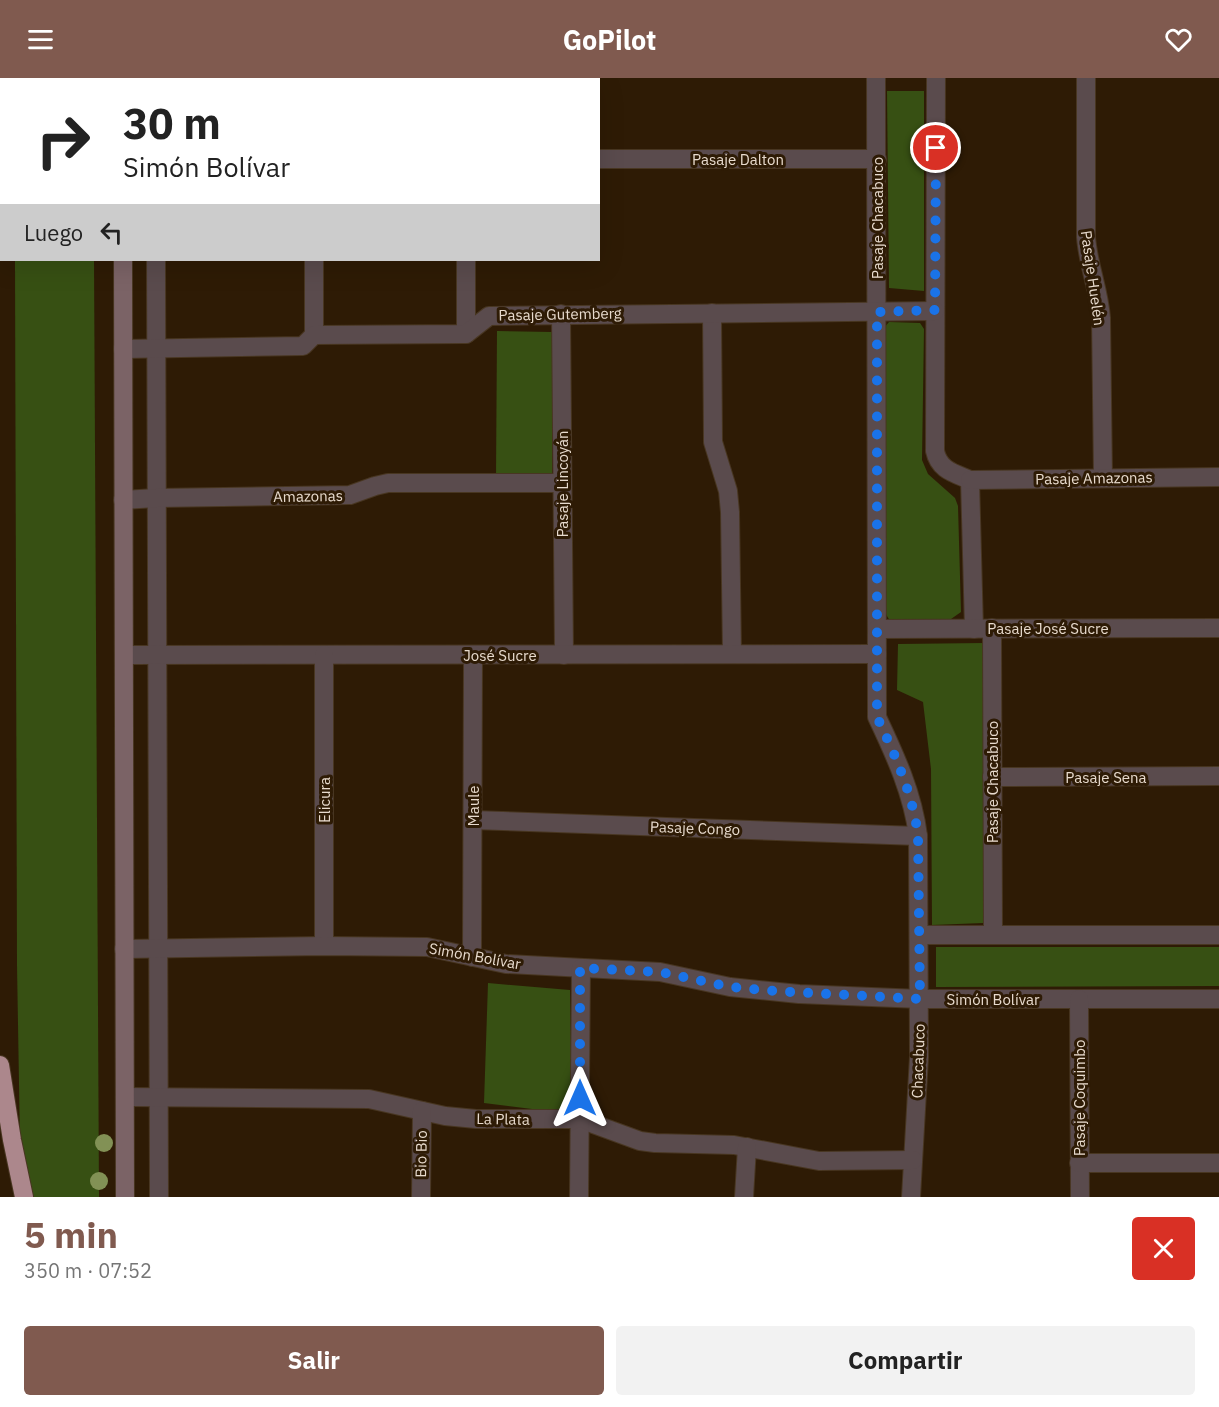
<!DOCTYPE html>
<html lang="es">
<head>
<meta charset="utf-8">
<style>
  body { margin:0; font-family:"IBM Plex Sans",sans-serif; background:#f2f2f2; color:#222; height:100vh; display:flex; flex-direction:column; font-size:22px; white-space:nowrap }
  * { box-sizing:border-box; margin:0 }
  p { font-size:20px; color:#767676 }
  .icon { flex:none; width:33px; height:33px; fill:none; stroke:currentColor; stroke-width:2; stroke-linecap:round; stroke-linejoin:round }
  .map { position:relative; height:1119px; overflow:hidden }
  .side { display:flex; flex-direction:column; background:#fff; flex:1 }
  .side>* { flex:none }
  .hud { position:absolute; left:0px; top:0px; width:600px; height:183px; box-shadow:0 6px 24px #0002; background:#fff; color:#222; overflow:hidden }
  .pin { position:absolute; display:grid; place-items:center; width:51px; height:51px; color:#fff; margin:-26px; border:3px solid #fff; border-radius:50%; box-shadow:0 2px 6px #0007 }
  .me { position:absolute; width:66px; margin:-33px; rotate:0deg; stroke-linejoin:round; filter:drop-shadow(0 0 4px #0008) }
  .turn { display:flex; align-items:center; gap:21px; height:126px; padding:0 24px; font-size:27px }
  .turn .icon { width:78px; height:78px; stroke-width:2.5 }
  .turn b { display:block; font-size:42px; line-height:51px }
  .then { display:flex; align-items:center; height:57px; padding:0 24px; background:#0003; gap:12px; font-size:22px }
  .round { display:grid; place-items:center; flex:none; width:63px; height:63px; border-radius:6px; background:#f2f2f2 }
  .overview { display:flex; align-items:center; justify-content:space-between; height:102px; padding:0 24px }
  h1 { font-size:36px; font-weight:700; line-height:45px; color:#805a4f }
  .action { display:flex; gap:12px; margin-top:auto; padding:12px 24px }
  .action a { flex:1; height:69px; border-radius:6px; background:#805a4f; color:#fff; font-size:24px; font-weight:700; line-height:69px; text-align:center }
  .action a+a { background:#f2f2f2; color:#222 }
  header { display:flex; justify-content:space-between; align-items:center; height:78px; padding:0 24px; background:#805a4f; color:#fff; font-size:27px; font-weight:700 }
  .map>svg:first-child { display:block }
  .green { fill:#375013 }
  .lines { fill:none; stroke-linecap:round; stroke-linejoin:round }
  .street-casing { stroke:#483621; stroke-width:20 }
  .secondary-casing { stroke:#483621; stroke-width:20 }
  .highway-casing { stroke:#483621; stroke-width:20 }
  .street { stroke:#5a4b4d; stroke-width:18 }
  .secondary { stroke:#7b6366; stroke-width:18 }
  .highway { stroke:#ac878c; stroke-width:18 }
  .tree { fill:#829155 }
  .route { stroke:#1a73e8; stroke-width:10; stroke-dasharray:0 18 }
  .labels { text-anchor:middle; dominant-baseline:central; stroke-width:6; stroke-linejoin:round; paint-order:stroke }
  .street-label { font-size:15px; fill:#e8dbce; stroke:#2e1b05 }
</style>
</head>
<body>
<header><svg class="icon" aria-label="menu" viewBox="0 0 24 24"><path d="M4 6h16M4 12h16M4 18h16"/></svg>GoPilot<svg class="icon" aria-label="heart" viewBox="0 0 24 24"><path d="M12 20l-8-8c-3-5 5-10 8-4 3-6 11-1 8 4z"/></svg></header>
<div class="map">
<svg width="1219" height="1119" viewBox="0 0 1219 1119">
  <rect width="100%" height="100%" fill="#2e1b05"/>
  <!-- green -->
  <g class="green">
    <path d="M887 13H924V213L889 210Z"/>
    <path d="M15 182H94L99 1119H33L20 1064 17 887Z"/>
    <path d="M889 244 920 245 924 251 922 382 928 396 955 420 958 428 961 534 951 541 890 543 884 533V250Z"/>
    <path d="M497 253 552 254V399H496Z"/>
    <path d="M984 565 987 690 983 845 932 847 931 691 923 624 897 612 898 566Z"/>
    <path d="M936 869H1219V908L936 909Z"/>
    <path d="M488 905 570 912 572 1036 484 1025Z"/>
  </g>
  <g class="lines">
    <defs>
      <g id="street">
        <path d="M156 0V2"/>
        <path d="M465 0V2"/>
        <path d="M876 0 877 639C895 677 913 716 918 758L919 979 911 1119"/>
        <path d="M936 0 935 373C939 392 954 395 970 402L974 551"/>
        <path d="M1086 0V159C1088 187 1099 212 1101 240L1103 400"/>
        <path d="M314 2V0"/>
        <path d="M598 81H877"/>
        <path d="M156 182 159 1119"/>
        <path d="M466 182V256"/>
        <path d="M712 235 713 364 728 413 730 434 732 576"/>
        <path d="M561 236 564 577"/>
        <path d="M314 257V182"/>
        <path d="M123 271 303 268 314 257 466 256 489 238 935 233"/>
        <path d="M970 402 1219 399"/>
        <path d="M123 422 156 420 350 417 375 408 388 405H562"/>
        <path d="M992 550 993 857"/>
        <path d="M877 551 1219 550"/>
        <path d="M124 577 877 576"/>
        <path d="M992 699 1219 698"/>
        <path d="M473 742 918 758"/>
        <path d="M919 857H1219"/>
        <path d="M324 868V577"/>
        <path d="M124 871 324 868 427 869 506 886 660 894 730 909 799 916 920 921H1219"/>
        <path d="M472 879 473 577"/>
        <path d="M1079 921 1080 1119"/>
        <path d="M125 1019 369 1021 445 1038 476 1041H580L640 1063 655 1065 734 1067 819 1083 913 1082"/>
        <path d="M1079 1085H1219"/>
        <path d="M421 1119 422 1033"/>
        <path d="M579 1119 581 890"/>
        <path d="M744 1119 747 1069"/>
      </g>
      <g id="secondary">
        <path d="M122 0V2"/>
        <path d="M123 182 125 1119"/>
      </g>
      <path id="highway" d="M0 987 12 1062 24 1119"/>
    </defs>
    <!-- street casing -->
    <use href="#street" class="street-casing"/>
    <!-- secondary casing -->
    <use href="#secondary" class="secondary-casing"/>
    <!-- highway casing -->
    <use href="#highway" class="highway-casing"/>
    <!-- street -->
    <use href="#street" class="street"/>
    <!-- secondary -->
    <use href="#secondary" class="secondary"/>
    <!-- highway -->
    <use href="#highway" class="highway"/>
  </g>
  <!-- trees -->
  <g class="tree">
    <circle cx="104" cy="1065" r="9"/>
    <circle cx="99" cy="1103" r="9"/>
  </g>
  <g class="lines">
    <!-- route -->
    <path class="route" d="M580 1020V890L660 894 730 909 774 913 920 921 918 758C913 716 895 677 877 639V234L935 232 936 70"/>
  </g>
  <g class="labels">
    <!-- street labels -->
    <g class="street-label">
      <text x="738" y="81">Pasaje Dalton</text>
      <text transform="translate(877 140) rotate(-90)">Pasaje Chacabuco</text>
      <text transform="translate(1093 200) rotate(82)">Pasaje Huelén</text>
      <text transform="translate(560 236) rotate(-1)">Pasaje Gutemberg</text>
      <text transform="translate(1094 400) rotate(-1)">Pasaje Amazonas</text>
      <text transform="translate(562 406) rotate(-90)">Pasaje Lincoyán</text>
      <text transform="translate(308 418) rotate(-1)">Amazonas</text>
      <text x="1048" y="550">Pasaje José Sucre</text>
      <text x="500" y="577">José Sucre</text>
      <text x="1106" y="699">Pasaje Sena</text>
      <text transform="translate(992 704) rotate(-90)">Pasaje Chacabuco</text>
      <text transform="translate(324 722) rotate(-90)">Elicura</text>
      <text transform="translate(473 728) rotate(-90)">Maule</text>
      <text transform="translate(695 750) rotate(2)">Pasaje Congo</text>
      <text transform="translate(475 878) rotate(10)">Simón Bolívar</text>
      <text x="993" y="921">Simón Bolívar</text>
      <text transform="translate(918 983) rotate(-88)">Chacabuco</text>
      <text transform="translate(1079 1020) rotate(-90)">Pasaje Coquimbo</text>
      <text transform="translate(503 1041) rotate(1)">La Plata</text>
      <text transform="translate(421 1076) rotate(-89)">Bio Bio</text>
    </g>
  </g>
</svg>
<div class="pin" style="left:936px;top:70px;background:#d93025"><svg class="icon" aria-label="arrive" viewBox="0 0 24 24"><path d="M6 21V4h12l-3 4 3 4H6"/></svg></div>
<svg class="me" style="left:580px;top:1020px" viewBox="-20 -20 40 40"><path d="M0-17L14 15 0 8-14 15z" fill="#1a73e8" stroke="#fff" stroke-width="4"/></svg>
<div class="hud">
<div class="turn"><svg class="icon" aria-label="right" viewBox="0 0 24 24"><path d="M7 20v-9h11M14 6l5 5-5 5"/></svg><div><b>30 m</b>Simón Bolívar</div></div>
<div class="then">Luego<svg class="icon" aria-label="left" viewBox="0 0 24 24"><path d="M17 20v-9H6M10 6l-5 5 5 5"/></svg></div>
</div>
</div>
<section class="side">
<div class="overview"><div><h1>5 min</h1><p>350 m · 07:52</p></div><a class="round" style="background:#d93025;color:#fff"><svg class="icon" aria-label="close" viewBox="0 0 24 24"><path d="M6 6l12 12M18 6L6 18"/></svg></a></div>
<div class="action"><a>Salir</a><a>Compartir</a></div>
</section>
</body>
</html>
